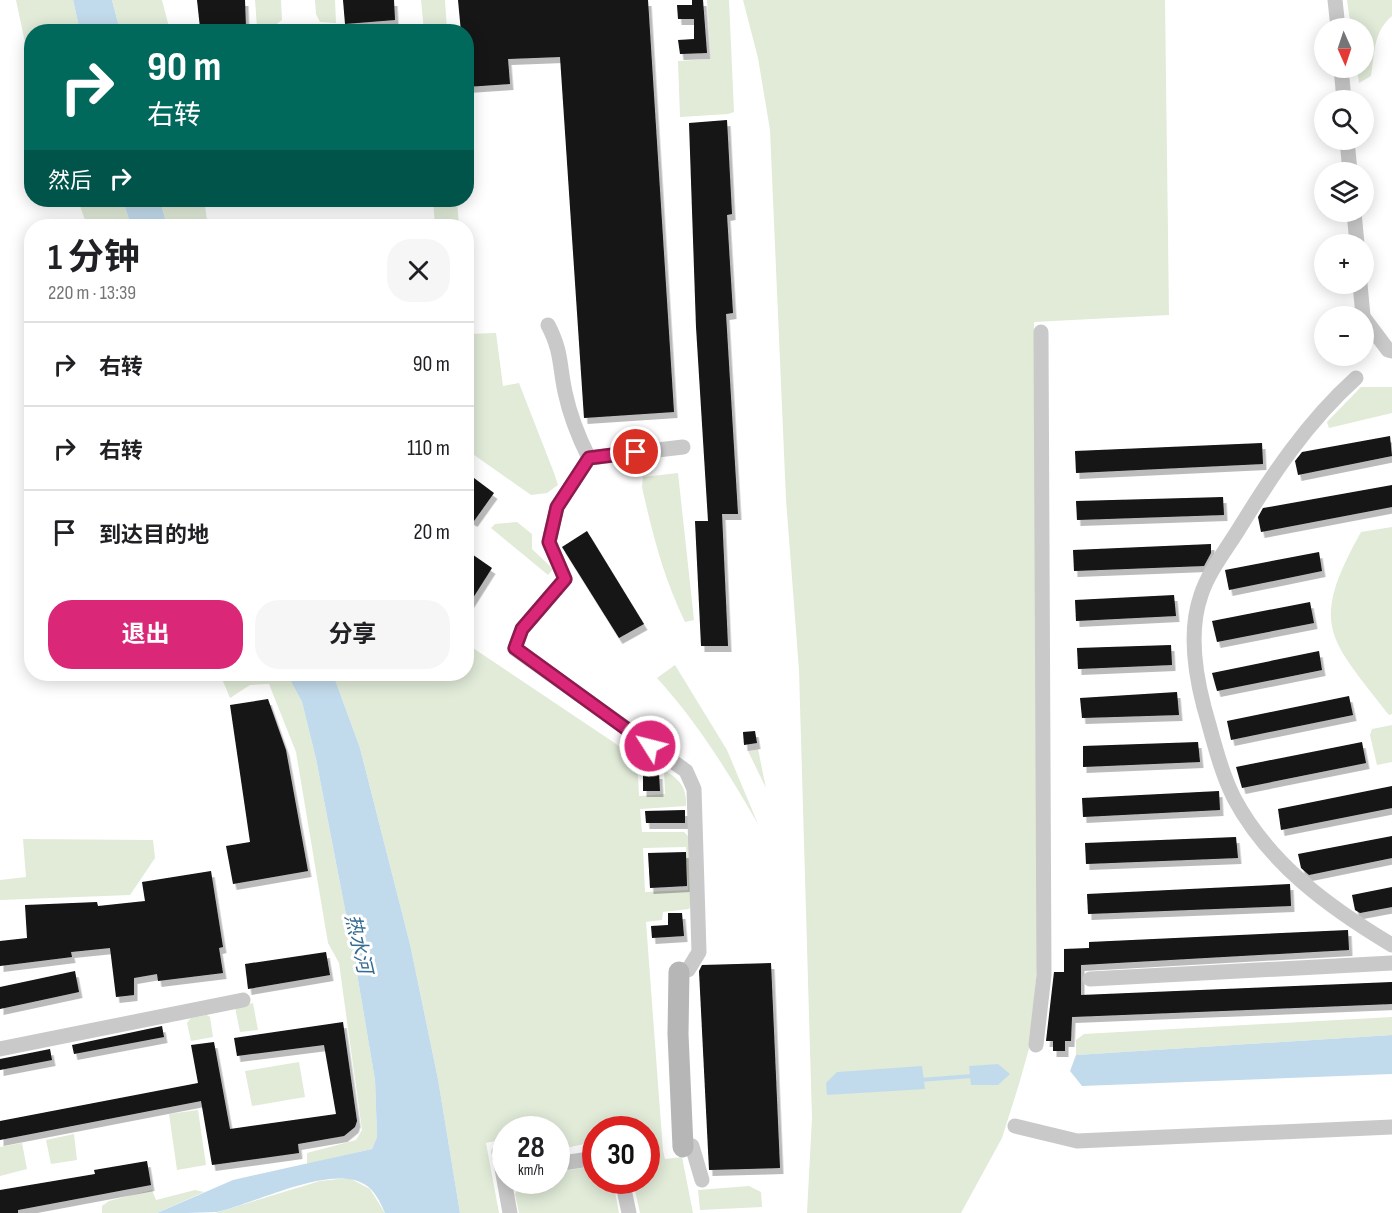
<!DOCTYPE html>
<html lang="zh">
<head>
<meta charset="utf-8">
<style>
  body { margin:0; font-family:"Sofia Sans Condensed","Noto Sans SC",sans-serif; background:#f6f6f6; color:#202124; height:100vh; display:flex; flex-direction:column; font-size:22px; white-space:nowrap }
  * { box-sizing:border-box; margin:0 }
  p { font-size:20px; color:#757577 }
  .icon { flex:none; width:33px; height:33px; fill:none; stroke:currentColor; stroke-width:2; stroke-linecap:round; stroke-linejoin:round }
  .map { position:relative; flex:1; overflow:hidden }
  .sheet { position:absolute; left:24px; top:219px; width:450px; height:462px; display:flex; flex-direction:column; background:#fff; border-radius:24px; box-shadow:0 3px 15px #0003 }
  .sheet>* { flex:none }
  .guide { position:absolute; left:24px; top:24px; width:450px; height:183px; border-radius:24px; box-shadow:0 3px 15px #0003; background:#00695c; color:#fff; overflow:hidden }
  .needle { width:39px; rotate:177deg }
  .fabs { position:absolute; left:1314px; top:18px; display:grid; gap:12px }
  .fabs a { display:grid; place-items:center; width:60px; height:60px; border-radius:50%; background:#fff; box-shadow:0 3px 15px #0003; font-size:30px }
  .speed { position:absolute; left:492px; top:1116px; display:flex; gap:12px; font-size:30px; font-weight:700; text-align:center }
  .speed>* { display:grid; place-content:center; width:78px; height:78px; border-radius:50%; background:#fff; box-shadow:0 3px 15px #0003; line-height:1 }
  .speed small { font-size:15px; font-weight:400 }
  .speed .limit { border:9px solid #d22; background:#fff; color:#111 }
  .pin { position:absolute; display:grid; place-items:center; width:51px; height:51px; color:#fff; margin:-26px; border:3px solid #fff; border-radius:50%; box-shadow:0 2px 6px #0007 }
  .me { position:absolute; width:66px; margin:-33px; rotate:306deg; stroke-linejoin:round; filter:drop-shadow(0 0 4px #0008) }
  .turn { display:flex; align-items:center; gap:21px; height:126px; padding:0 24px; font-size:27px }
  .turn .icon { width:78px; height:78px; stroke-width:2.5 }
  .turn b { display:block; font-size:42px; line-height:51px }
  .then { display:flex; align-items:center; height:57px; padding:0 24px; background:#0003; gap:12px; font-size:22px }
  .round { display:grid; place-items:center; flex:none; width:63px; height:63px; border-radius:24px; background:#f6f6f6 }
  .head { display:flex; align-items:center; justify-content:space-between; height:102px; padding:0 24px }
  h1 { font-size:36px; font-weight:700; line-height:45px }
  .primary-button { display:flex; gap:12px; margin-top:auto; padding:12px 24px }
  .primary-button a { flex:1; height:69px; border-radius:24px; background:#db2777; color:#fff; font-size:24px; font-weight:700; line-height:69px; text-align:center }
  .primary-button a+a { background:#f6f6f6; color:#202124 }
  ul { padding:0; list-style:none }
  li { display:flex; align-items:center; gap:18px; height:84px; padding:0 24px; border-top:2px solid #e0e0e0 }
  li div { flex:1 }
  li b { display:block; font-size:22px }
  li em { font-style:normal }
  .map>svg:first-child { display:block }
  .green { fill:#e1ebd8; fill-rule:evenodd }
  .water { fill:#c2dbec }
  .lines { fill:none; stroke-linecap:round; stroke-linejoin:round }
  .stream { stroke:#c2dbec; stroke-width:4 }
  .building { fill:#131313; filter:url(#shadow) }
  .street { stroke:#c9c9c9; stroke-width:15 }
  .secondary { stroke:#b6b6b6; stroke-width:21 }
  .route-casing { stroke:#8e194d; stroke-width:15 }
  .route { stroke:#db2777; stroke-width:10 }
  .labels { text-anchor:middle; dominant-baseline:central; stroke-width:6; stroke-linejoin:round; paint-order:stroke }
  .water-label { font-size:20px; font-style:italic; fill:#366b91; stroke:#fff }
</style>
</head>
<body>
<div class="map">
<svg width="1392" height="1213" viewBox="0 0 1392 1213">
  <defs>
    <filter id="shadow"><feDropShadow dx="3.5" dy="6" stdDeviation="0" flood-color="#0004"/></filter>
  </defs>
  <rect width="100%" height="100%" fill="#fff"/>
  <!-- green -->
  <g class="green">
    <path d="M16 0H73L80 31 32 32 31 71Z"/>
    <path d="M112 0H162L170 31H120Z"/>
    <path d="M255 0H281L282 20 273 27H257Z"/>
    <path d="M315 0H335L336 23 320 22 316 14Z"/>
    <path d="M421 0H445L447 31H424Z"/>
    <path d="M707 0H729L734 112 728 114 680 117 678 61 711 59Z"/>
    <path d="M743 0H1165L1169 315 1034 322 1038 957 1030 1045 1019 1084 1002 1138 961 1213H807L812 1118 799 670 786 499 770 130 758 58Z"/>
    <path d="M1347 0H1392V16C1373 32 1375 52 1371 76L1359 83 1357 68H1364V28H1351Z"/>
    <path d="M78 200H123L131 226H87Z"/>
    <path d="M160 200H204L208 226H167Z"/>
    <path d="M433 200H457L459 226H435Z"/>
    <path d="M496 333 503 386 519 383 554 473 558 485 547 493 531 495 467 450V334Z"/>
    <path d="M1361 387H1392V413L1329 428 1327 422Z"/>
    <path d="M678 473 694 620 685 622C663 576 653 536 642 487L643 477Z"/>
    <path d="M517 522 532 534V549L553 569 548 575 491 528 495 524Z"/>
    <path d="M1392 527V714L1389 715C1330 638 1308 627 1361 532Z"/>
    <path d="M467 644 637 758 639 796 665 794 664 770C679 779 687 787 686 806L640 809 642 832H684L689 837 692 903 689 909 663 912 662 920 646 922 663 1151 665 1159 682 1157 693 1213H640L633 1181 646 1180V1130L622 1129 615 1120 600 1123V1129L596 1130 593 1142 557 1150 556 1130H506L505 1148 504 1139 486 1143 499 1213H460L438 1079 410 944 360 748 333 674H466ZM686 847 688 890 645 892 643 848Z"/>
    <path d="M675 665 727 750 758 824C728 772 698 723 657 678Z"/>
    <path d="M220 674H287L302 702 316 759 354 956 375 1080 377 1137 372 1149 307 1164V1153L356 1140 362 1130 339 963 328 943 296 752 269 684 250 685 230 698Z"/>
    <path d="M1392 725V762L1377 765 1370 735 1372 729Z"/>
    <path d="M758 749 766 788 748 751Z"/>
    <path d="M23 839 153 840 155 858 130 895 0 900V880L26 877Z"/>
    <path d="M253 1003 258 1030 240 1032 235 1007Z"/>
    <path d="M207 1015 210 1017 213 1037 191 1041 187 1023 191 1018Z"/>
    <path d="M1392 1017V1035L1076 1055V1040L1084 1034Z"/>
    <path d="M299 1062 305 1097 252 1106 245 1071Z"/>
    <path d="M198 1110 206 1165 177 1170 169 1114Z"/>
    <path d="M74 1134 77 1160 51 1164 46 1140Z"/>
    <path d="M22 1143 27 1169 0 1176V1147Z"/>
    <path d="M595 1166 596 1180 613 1181 619 1213H519L515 1194 522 1181 556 1180 557 1172Z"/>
    <path d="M349 1178 370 1189 385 1213H215L320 1181Z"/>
    <path d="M749 1186 761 1192 762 1207 700 1210 698 1190Z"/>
    <path d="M152 1190 156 1200 195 1190 204 1192 157 1213H102V1206L109 1201Z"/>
  </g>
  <!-- water -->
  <g class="water">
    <path d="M73 0H112L120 31H80Z"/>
    <path d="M123 200H160L167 226H131Z"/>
    <path d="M287 674H333L360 748 410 944 438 1079 460 1213H385C380 1202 375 1190 364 1184 330 1164 254 1204 217 1212 199 1213 176 1213 157 1213L233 1180 372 1149 377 1137 375 1080 354 956 316 759 302 702Z"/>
    <path d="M1392 1035V1074L1082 1086 1070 1071 1076 1055Z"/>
    <path d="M998 1064 1010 1074 998 1085H971L969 1066Z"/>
    <path d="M922 1066 925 1089 827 1095 826 1083 837 1072Z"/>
  </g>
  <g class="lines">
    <!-- stream -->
    <path class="stream" d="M920 1080 972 1076"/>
  </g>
  <!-- building -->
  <g class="building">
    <path d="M197 0H245L246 28H200Z"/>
    <path d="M343 0H394L395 20 345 24Z"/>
    <path d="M458 0H648L674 412 584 418 560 57 508 59 510 84 466 87V32H461Z"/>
    <path d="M692 0H703L707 53 680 54 678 40 694 39V19H678L677 5H692Z"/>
    <path d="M727 120 732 214 727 215 733 313 726 314 738 514H722L728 646H701L695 521H708L696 327 689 123Z"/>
    <path d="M1390 436 1392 456 1298 475 1295 461 1302 452Z"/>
    <path d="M1262 443 1263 464 1076 473 1075 451Z"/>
    <path d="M466 472 494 493 474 521 466 516Z"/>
    <path d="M1392 485V507L1261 532 1258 517 1263 508Z"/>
    <path d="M1223 497 1224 515 1077 520 1076 501Z"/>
    <path d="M587 531 644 624 619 638 562 547Z"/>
    <path d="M1211 544V553L1204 566 1074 571 1073 550Z"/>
    <path d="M466 550 492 568 466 609Z"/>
    <path d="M1319 552 1322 571 1229 590 1225 570Z"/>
    <path d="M1174 595 1176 616 1076 621 1075 600Z"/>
    <path d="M1310 602 1314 623 1217 642 1212 621Z"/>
    <path d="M1171 645 1172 665 1078 669 1077 648Z"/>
    <path d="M1319 651 1322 670 1217 691 1212 673Z"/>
    <path d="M1177 692 1179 715 1082 718 1080 698Z"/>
    <path d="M1349 696 1353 715 1231 740 1227 721Z"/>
    <path d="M268 699 286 750 308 871 233 884 226 846 250 842 230 705Z"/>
    <path d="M755 731 757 743 744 745 743 732Z"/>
    <path d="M1198 742 1200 762 1083 767V746Z"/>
    <path d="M1362 742 1366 763 1242 788 1236 767Z"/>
    <path d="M643 773H659L660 791H643Z"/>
    <path d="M1392 786V808L1281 830 1278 809Z"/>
    <path d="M1219 791 1220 810 1083 817 1082 798Z"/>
    <path d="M685 810V823H646L645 811Z"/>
    <path d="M1392 836V858L1309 875 1301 868 1298 854Z"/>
    <path d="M1236 837 1238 858 1086 864 1085 843Z"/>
    <path d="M686 852 687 886 650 888 648 853Z"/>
    <path d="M211 871 223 947 219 948 223 973 158 981 157 974 134 978V995L116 997 110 948 71 952 72 957 0 966V941L27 938 25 905 97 902 98 906 145 901 142 882Z"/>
    <path d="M1290 884 1291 906 1088 914 1087 894Z"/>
    <path d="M1392 887V907L1360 913 1355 910 1352 895Z"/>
    <path d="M668 913H682L684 936 652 938 651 926 668 925Z"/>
    <path d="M1348 930 1349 950 1081 965V995L1392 982V1004L1072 1017 1071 1041H1065V1051H1053V1041H1046L1054 972H1064V949L1089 948V942Z"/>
    <path d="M326 952 330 975 248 989 245 964Z"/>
    <path d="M771 963 780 1168 709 1170 699 971 702 965Z"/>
    <path d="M75 971 79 992 0 1009V987Z"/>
    <path d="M343 1022 357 1121 355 1127 344 1136 298 1144 299 1153 212 1165 201 1101 0 1140V1121L198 1083 191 1045 214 1042 230 1129 336 1114 324 1045 237 1056 234 1038Z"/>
    <path d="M162 1026 164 1037 74 1054 72 1045Z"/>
    <path d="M50 1049 52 1060 0 1070V1059Z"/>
    <path d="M147 1161 151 1185 18 1210V1213H0V1190L95 1174 94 1170Z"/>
  </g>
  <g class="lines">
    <!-- street -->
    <g class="street">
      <path d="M1335 0 1338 28"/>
      <path d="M1341 68 1344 100"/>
      <path d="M1347 140 1350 172"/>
      <path d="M1354 212 1357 244"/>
      <path d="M1360 284 1363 316"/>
      <path d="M1364 318 1388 350 1392 351"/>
      <path d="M548 325C562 352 559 364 565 392 570 416 578 436 589 458L683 447"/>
      <path d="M1356 378C1307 422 1272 475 1237 532 1225 551 1208 573 1201 595 1189 629 1195 673 1204 707 1213 738 1220 770 1234 798 1269 864 1330 908 1392 945"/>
      <path d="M589 458 557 507 549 542 565 579 522 629 515 649 686 771 694 789 699 952 688 970 679 972"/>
      <path d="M1090 979 1392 963"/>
      <path d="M1036 1045 1044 975 1041 332"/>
      <path d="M0 1049 243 1000"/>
      <path d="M1015 1126 1077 1141 1392 1127"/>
      <path d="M683 1147 692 1146 702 1180"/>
      <path d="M499 1152 510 1213"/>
      <path d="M556 1164 596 1158"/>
      <path d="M622 1180 629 1213"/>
    </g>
    <!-- secondary -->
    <path class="secondary" d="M679 972 678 1034 683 1147"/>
  </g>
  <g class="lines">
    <defs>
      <path id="route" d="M636 452 589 458 557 507 549 542 565 579 522 629 515 648 650 746"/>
    </defs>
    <!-- route casing -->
    <use href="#route" class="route-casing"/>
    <!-- route -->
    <use href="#route" class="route"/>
  </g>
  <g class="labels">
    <!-- water labels -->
    <g class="water-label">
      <text transform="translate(358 944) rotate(77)">热水河</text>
    </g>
  </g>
</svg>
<div class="fabs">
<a><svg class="needle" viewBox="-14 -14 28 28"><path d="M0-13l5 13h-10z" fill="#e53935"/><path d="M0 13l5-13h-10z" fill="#757577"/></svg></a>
<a><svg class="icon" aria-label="search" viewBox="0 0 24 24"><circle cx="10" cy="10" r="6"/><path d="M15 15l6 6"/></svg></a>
<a><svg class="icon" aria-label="layers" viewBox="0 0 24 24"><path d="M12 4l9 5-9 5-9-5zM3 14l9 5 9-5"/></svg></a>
<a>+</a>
<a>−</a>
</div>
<div class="speed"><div>28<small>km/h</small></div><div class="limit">30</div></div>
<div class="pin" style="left:636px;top:452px;background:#d93025"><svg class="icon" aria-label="arrive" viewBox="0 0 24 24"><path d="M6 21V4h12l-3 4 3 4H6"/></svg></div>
<svg class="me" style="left:650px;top:746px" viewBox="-20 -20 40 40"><circle r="17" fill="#db2777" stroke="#fff" stroke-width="3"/><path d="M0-11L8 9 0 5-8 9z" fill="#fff"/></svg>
<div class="guide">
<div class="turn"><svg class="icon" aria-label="right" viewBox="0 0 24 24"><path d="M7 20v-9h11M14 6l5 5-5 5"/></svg><div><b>90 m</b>右转</div></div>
<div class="then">然后<svg class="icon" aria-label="right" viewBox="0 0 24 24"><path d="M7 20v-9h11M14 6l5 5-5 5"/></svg></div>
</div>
<section class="sheet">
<div class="head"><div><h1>1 分钟</h1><p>220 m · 13:39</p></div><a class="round"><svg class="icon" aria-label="close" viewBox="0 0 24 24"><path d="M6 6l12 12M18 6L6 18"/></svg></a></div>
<ul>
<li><svg class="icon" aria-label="right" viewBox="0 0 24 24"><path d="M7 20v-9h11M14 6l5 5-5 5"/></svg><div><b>右转</b></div><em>90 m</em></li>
<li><svg class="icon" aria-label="right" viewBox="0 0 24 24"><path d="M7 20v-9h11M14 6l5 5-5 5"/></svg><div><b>右转</b></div><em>110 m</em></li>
<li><svg class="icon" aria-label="arrive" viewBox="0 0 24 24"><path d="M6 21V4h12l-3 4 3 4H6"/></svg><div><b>到达目的地</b></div><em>20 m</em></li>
</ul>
<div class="primary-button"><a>退出</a><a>分享</a></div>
</section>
</div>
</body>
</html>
